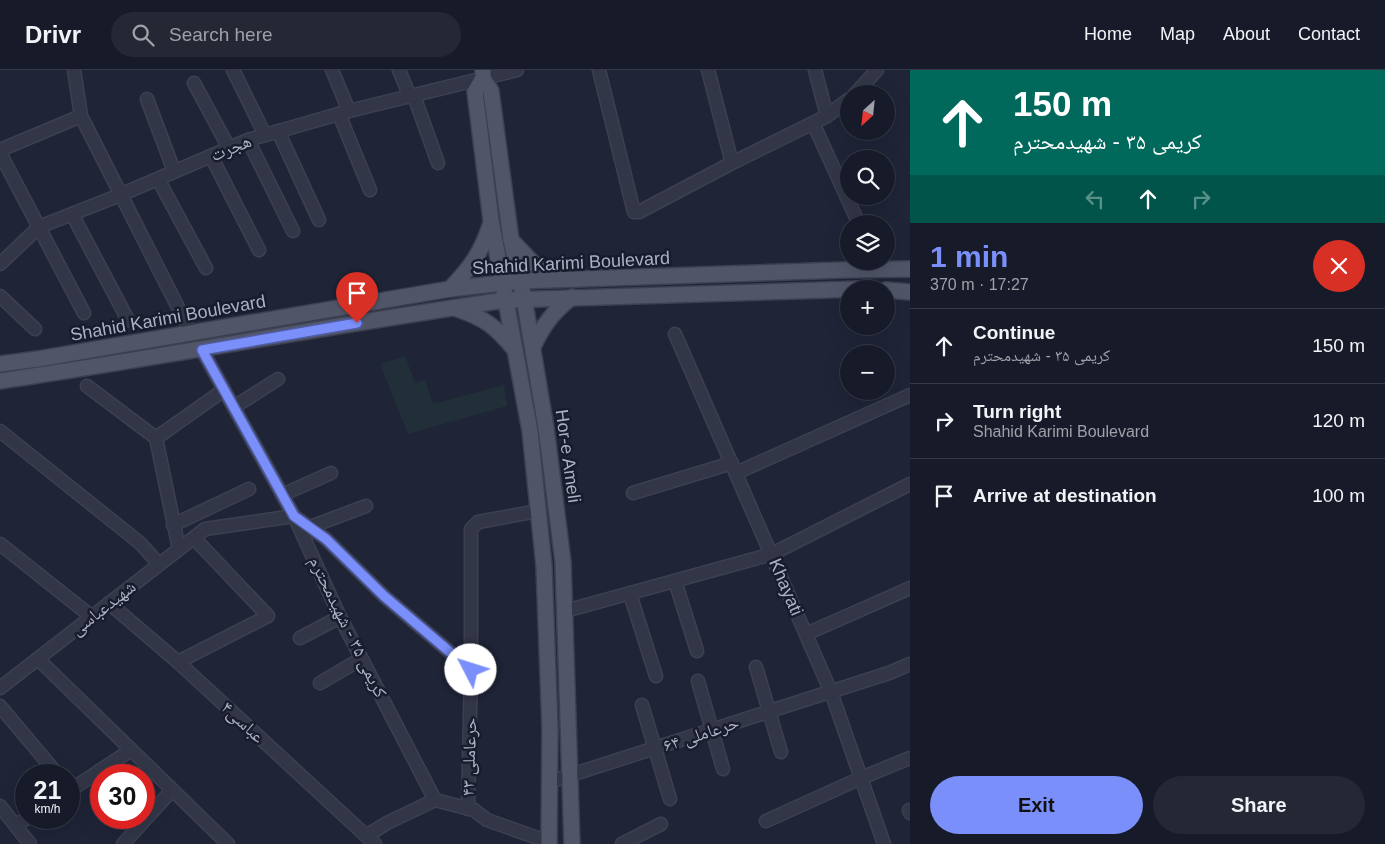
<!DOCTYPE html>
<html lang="en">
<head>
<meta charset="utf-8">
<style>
  body { margin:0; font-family:Helvetica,"Noto Naskh Arabic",sans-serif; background:#242835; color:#f1f3f6; height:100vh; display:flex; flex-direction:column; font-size:19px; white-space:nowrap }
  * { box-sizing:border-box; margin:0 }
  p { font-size:16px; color:#9ea1a8 }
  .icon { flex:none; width:28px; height:28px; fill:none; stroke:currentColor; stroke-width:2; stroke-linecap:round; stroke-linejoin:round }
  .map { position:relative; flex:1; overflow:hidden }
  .side { display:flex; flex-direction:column; background:#171b29; width:475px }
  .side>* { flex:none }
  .top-card { background:#00695c; color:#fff; overflow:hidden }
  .needle { width:32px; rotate:207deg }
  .tools { position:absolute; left:840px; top:15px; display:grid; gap:10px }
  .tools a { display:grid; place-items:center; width:55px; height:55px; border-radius:50%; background:#171b29; box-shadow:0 5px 20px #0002,0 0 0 1px #363946; font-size:25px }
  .speed { position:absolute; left:15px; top:694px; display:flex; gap:10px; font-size:25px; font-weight:700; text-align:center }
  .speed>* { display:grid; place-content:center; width:65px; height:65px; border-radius:50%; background:#171b29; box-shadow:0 5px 20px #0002,0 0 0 1px #363946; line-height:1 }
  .speed small { font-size:12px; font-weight:400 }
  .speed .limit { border:8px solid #d22; background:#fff; color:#111 }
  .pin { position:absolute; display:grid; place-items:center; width:42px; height:42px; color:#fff; margin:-51px -21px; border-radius:50% 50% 50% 0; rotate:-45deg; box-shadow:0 0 5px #0007 }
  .pin .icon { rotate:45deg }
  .me { position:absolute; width:55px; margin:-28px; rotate:310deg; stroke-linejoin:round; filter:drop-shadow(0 0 4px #0008) }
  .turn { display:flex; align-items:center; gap:18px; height:105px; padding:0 20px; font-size:22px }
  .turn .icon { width:65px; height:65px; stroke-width:2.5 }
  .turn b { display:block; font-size:35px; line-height:42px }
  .lanes { display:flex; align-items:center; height:48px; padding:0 20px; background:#0003; justify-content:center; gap:25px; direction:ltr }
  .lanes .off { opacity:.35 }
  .round { display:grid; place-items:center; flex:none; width:52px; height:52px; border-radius:26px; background:#242835 }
  .headline { display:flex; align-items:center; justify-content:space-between; height:85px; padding:0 20px }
  h1 { font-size:30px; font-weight:600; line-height:38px; color:#7b8ffa }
  .cta { display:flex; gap:10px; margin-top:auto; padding:10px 20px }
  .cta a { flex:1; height:58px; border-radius:30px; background:#7b8ffa; color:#111; font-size:20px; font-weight:600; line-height:58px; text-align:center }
  .cta a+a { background:#242835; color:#f1f3f6 }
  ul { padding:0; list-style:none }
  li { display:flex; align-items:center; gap:15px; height:75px; padding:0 20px; border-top:1px solid #363946 }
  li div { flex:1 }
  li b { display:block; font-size:19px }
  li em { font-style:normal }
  header { display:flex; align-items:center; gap:30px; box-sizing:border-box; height:70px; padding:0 25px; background:#171b29; border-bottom:1px solid #363946 }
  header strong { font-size:24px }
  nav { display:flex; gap:28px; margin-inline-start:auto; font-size:18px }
  .search { width:350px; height:45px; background:#242835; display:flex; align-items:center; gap:12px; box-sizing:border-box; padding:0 18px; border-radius:28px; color:#9ea1a8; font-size:19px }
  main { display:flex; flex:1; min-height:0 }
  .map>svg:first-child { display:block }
  .green { fill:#213038 }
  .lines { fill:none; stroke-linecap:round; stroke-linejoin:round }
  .minor-casing { stroke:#3c4051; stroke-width:15 }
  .major-casing { stroke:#3c4051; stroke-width:18 }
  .minor { stroke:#323647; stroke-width:12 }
  .major { stroke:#505568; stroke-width:15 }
  .route-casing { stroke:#505da2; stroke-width:12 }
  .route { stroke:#7b8ffa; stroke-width:9 }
  .labels { text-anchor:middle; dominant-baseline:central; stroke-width:5; stroke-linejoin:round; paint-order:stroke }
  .street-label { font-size:18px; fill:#acb0c4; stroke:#181c2c }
</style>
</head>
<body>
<header>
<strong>Drivr</strong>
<div class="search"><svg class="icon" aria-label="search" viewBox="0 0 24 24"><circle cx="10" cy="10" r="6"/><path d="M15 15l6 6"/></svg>Search here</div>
<nav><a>Home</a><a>Map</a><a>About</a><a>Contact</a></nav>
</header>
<main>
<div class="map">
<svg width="910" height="774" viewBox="0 0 910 774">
  <rect width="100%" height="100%" fill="#1f2437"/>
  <!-- green -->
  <path class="green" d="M405 286 415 313 425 310 433 334 504 315 507 336 408 364 380 294Z"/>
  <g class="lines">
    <defs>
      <g id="minor">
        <path d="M74 0 81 46 191 263"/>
        <path d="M233 0 265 65"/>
        <path d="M332 0 349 41"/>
        <path d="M399 0 410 27"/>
        <path d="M599 0 634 142H639L732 93 813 53 827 46 849 29"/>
        <path d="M708 0 732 93"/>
        <path d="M815 0 827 46"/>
        <path d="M194 13 229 78"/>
        <path d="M855 24 877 0"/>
        <path d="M414 26 438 93"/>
        <path d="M147 29 174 101"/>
        <path d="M339 44 370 120"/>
        <path d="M813 53 859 154"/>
        <path d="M278 61 319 150"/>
        <path d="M248 70 293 161"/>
        <path d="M0 80 81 46"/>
        <path d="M0 83 84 243"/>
        <path d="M211 86 259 180"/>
        <path d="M158 109 206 198"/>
        <path d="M72 144 128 250"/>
        <path d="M0 194 39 157 120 125 248 70 349 41 517 0"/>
        <path d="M0 226 35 259"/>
        <path d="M675 264 831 622 884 774"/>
        <path d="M202 280 294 446 340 547 435 730"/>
        <path d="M87 316 156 368"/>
        <path d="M234 337 278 309"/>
        <path d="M0 361 140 473 159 494"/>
        <path d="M736 403 910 325"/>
        <path d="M633 423 732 393"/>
        <path d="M282 425 331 403"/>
        <path d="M173 455 249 419"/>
        <path d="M310 457 366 436"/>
        <path d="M0 474 92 547"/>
        <path d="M179 479 156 368 224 320"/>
        <path d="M675 511 697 581"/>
        <path d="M630 524 656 606"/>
        <path d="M109 533 178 592 375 774"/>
        <path d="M565 541 772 484 910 414"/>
        <path d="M806 564 910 518"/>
        <path d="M300 568 340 547"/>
        <path d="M38 589 228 774"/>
        <path d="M178 592 268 546 194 468"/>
        <path d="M756 597 781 682"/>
        <path d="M698 611 723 699"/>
        <path d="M320 613 361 589"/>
        <path d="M0 618 205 459 294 446 326 469 385 527 471 600"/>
        <path d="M642 635 670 729"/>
        <path d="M0 636 58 705"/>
        <path d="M549 712 889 603 910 594"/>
        <path d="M69 721 131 680"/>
        <path d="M435 730 474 740 487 750 549 772"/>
        <path d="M0 736 30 774"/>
        <path d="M468 739 471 600V459L478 452 538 441"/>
        <path d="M909 740 910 743"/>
        <path d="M766 751 861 708 910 688"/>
        <path d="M15 755 28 748"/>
        <path d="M366 766 387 753 435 730"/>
        <path d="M123 774 172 720"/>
        <path d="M622 774 661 754"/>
      </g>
      <g id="major">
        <path d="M483 0V8L491 21 511 170 524 228 546 358 563 492 572 774"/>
        <path d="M483 8 475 22 491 150 530 361 544 496 550 659 549 774"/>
        <path d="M511 170 533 193 560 209"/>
        <path d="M450 219C472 196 481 183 491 153"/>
        <path d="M886 220 910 222"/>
        <path d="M457 239C485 248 496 257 515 280"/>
        <path d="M533 277C543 255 553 242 572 227"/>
        <path d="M0 294 38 289 450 219 520 211 843 200 910 199"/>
        <path d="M0 311C169 286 337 254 506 230L858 219"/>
      </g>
    </defs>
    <!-- minor casing -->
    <use href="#minor" class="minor-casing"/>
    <!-- major casing -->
    <use href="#major" class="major-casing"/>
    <!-- minor -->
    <use href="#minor" class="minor"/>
    <!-- major -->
    <use href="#major" class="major"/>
  </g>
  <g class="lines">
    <defs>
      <path id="route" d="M357 253 202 280 294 446 326 469 384 526 471 600"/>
    </defs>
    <!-- route casing -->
    <use href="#route" class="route-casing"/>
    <!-- route -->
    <use href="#route" class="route"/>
  </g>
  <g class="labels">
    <!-- street labels -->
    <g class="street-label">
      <text transform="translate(231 78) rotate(-22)">هجرت</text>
      <text transform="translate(571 193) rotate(-3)">Shahid Karimi Boulevard</text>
      <text transform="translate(168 248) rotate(-10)">Shahid Karimi Boulevard</text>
      <text transform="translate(568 386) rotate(82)">Hor-e Ameli</text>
      <text transform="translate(786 517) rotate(67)">Khayati</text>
      <text transform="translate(103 538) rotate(-38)">شهیدعباسی</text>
      <text transform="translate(348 557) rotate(64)">کریمی ۳۵ - شهیدمحترم</text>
      <text transform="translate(243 652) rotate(43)">عباسی۴</text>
      <text transform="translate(701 664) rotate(-18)">حرعاملی ۶۴</text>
      <text transform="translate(469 687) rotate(-88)">حرعاملی ۴۳</text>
    </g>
  </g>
</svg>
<div class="tools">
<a><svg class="needle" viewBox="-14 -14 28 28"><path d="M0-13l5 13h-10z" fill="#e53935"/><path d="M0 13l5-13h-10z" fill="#9ea1a8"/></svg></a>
<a><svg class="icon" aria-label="search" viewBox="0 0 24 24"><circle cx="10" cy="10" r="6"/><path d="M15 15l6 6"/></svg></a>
<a><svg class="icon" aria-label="layers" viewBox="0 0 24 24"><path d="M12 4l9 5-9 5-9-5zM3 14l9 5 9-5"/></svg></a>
<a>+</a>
<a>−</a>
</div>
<div class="speed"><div>21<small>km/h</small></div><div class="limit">30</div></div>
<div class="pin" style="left:357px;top:253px;background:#d93025"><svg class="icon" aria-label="arrive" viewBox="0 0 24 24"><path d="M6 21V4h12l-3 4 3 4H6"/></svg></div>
<svg class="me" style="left:471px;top:600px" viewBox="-20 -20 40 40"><circle r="19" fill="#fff"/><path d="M0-13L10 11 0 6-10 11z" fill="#7b8ffa"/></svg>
</div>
<section class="side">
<div class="top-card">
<div class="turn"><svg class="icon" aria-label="ahead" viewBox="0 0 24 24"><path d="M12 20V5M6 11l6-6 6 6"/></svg><div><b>150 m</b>کریمی ۳۵ - شهیدمحترم</div></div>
<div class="lanes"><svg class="icon off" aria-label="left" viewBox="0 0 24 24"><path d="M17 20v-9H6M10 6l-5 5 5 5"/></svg><svg class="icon" aria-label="ahead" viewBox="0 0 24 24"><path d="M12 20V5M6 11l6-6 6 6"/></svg><svg class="icon off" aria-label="right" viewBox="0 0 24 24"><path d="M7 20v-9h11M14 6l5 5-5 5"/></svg></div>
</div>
<div class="headline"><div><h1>1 min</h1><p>370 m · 17:27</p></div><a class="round" style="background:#d93025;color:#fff"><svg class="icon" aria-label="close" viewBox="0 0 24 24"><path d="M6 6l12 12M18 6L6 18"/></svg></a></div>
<ul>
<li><svg class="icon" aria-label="ahead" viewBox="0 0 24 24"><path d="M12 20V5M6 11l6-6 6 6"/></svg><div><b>Continue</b><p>کریمی ۳۵ - شهیدمحترم</p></div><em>150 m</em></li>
<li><svg class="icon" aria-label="right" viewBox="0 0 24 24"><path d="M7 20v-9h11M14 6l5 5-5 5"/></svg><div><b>Turn right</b><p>Shahid Karimi Boulevard</p></div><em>120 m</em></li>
<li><svg class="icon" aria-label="arrive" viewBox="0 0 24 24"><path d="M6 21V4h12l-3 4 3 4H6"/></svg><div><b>Arrive at destination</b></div><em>100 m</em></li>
</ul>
<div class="cta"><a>Exit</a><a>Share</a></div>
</section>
</main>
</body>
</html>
